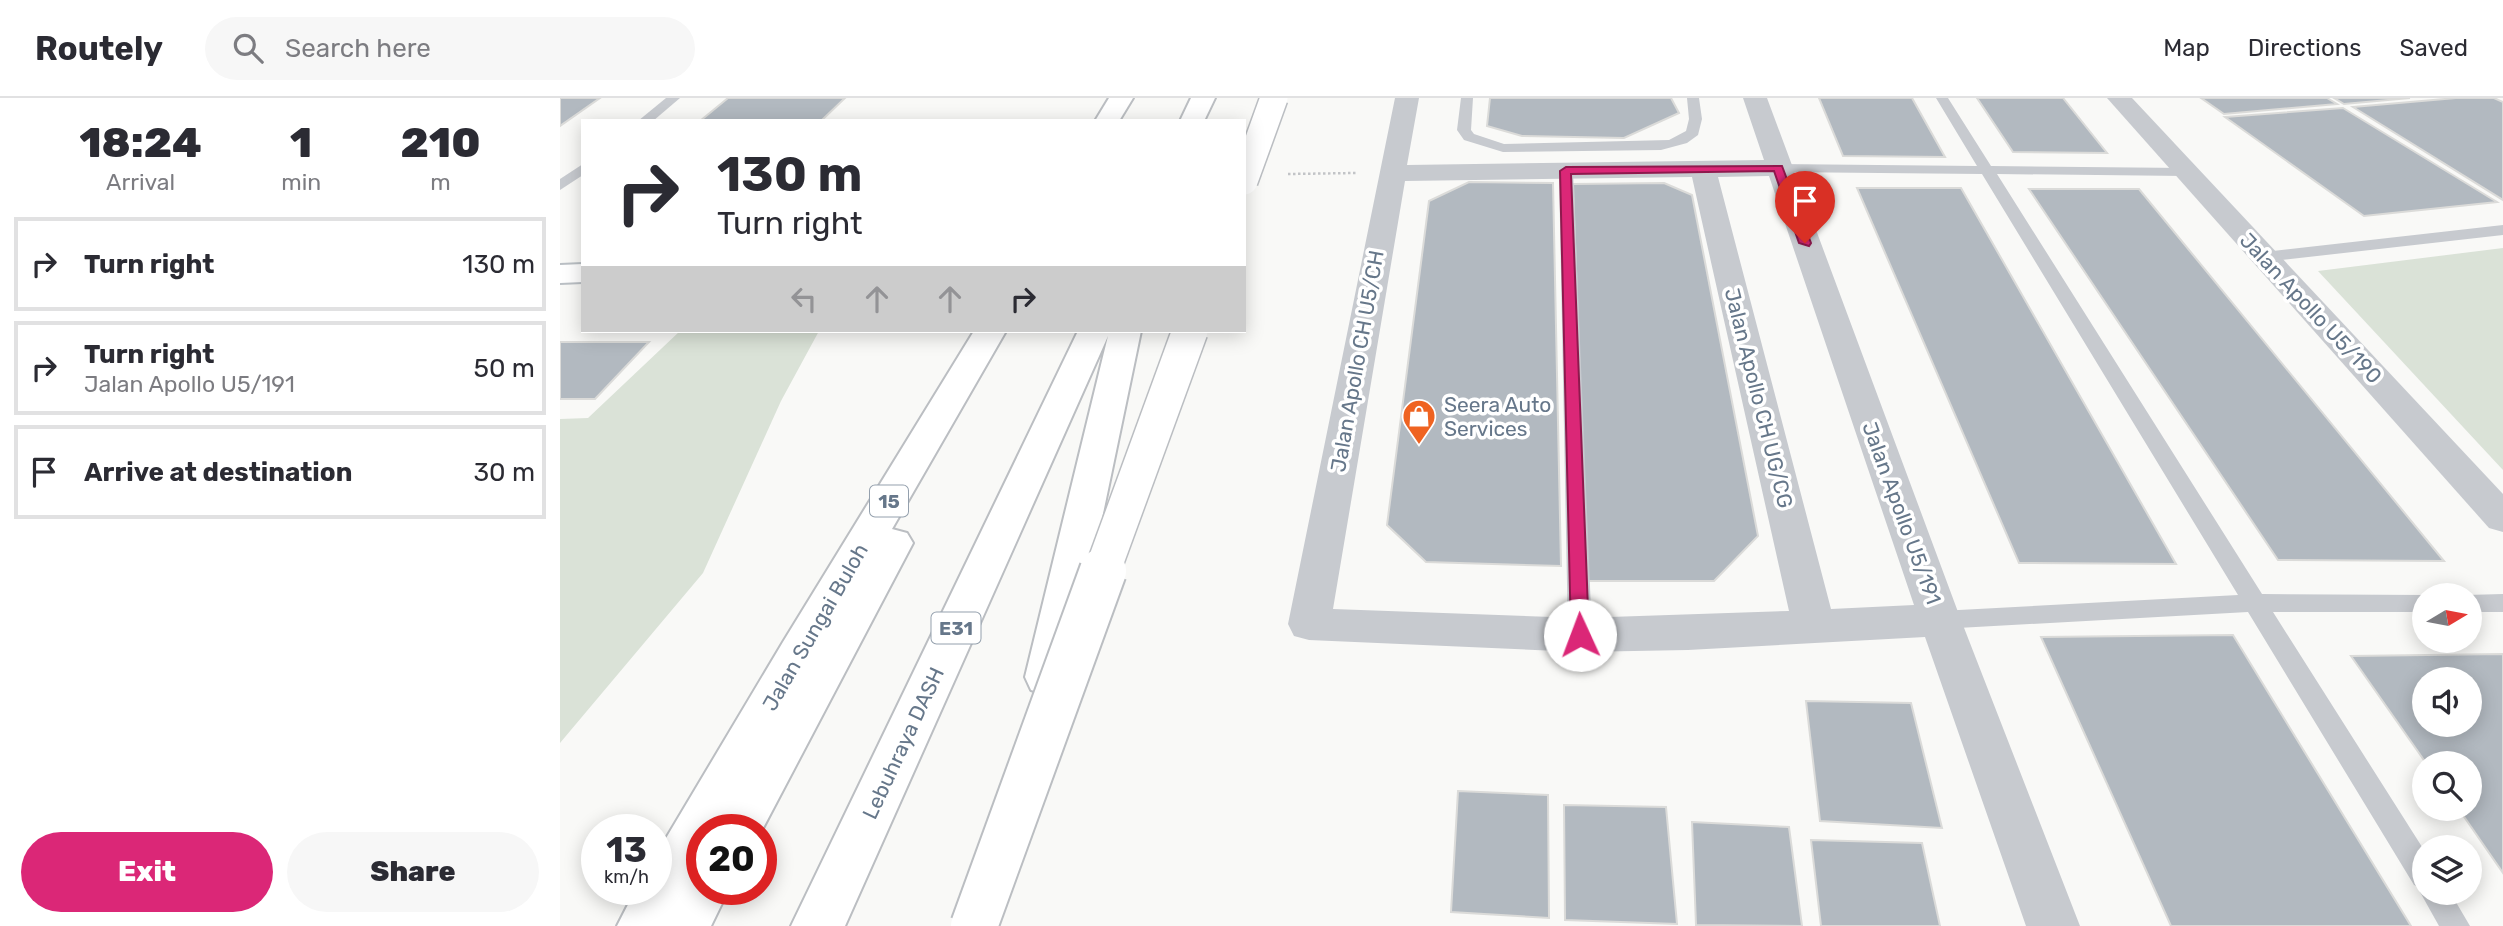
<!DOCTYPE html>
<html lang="en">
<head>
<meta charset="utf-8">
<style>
  body { margin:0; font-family:Rubik,sans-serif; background:#f7f7f7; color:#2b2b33; height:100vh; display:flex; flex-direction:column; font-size:26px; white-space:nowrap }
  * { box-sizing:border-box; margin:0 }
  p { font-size:23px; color:#7c7c81 }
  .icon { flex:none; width:38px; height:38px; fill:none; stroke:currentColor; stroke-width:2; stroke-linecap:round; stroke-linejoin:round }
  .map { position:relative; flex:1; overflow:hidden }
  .side { display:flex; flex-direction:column; background:#fff; width:560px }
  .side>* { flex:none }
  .guide { position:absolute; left:21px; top:21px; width:665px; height:214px; border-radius:0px; box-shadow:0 4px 18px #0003; background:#fff; color:#2b2b33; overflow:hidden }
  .needle { width:46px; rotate:80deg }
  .fabs { position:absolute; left:1852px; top:485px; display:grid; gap:14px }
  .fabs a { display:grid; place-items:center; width:70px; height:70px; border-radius:50%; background:#fff; box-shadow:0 4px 18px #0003; font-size:35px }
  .speed { position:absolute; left:21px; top:716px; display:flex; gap:14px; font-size:35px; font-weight:700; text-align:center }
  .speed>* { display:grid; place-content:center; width:91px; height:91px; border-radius:50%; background:#fff; box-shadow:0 4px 18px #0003; line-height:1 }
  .speed small { font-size:18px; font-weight:400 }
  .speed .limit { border:10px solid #d22; background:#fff; color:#111 }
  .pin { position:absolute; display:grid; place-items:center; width:60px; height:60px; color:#fff; margin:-72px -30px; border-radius:50% 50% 50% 0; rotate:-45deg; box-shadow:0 0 7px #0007 }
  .pin .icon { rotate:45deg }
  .me { position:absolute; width:77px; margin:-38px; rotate:358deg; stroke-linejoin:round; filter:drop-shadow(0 0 5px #0008) }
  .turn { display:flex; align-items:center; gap:24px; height:147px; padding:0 21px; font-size:32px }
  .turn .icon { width:91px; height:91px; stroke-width:2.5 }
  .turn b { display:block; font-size:49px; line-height:60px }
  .lanes { display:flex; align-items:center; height:66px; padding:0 21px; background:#0003; justify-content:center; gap:35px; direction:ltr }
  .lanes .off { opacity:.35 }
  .eta { display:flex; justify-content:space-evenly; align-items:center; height:119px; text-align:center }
  .eta b { font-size:42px; font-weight:800; line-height:49px }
  .button { display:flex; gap:14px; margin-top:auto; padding:14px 21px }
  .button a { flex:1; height:80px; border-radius:42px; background:#db2777; color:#fff; font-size:28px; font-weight:800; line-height:80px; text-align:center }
  .button a+a { background:#f7f7f7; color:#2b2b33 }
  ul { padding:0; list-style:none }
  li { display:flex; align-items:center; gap:21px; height:94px; margin:0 14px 10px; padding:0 7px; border:4px solid #e1e1e2; border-radius:0px }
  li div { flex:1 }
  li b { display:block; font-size:26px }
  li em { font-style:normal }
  header { display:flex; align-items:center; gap:42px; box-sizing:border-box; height:98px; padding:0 35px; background:#fff; border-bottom:2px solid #e1e1e2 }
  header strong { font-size:33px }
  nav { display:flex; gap:38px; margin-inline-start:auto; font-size:24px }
  .search { width:490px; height:63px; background:#f7f7f7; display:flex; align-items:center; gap:18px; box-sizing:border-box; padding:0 24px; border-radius:38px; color:#7c7c81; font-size:26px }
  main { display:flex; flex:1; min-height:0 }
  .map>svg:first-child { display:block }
  .green { fill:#dae2d7 }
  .building { fill:#b2b9c0; stroke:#dbdbd9; stroke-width:2; fill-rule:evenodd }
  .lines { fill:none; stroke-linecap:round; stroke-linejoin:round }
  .secondary-casing { stroke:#bbc0c5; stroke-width:4 }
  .highway-casing { stroke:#bbbec2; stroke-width:4 }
  .path { stroke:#c2c4c7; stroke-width:2.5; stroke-dasharray:2.5 2.5; stroke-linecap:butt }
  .lane { fill:#c7cacf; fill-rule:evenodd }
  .street { fill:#c7cacf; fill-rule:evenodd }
  .secondary { fill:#fff; fill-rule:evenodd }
  .highway { fill:#fff; fill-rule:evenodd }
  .highway-bridge-far2-casing { stroke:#bbbec2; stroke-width:30; stroke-linecap:butt }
  .highway-bridge-far1-casing { stroke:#bbbec2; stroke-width:38; stroke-linecap:butt }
  .highway-bridge-casing { stroke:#bbbec2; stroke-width:50; stroke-linecap:butt }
  .highway-bridge-far2 { stroke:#fff; stroke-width:27 }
  .highway-bridge-far1 { stroke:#fff; stroke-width:35 }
  .highway-bridge { stroke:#fff; stroke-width:46 }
  .route { fill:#db2777; stroke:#8e194d; stroke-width:2 }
  .labels { text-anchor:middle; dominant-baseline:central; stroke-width:7; stroke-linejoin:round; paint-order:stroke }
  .shield { fill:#fff; stroke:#94a0ad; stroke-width:2 }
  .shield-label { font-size:19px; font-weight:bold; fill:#66778a }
  .street-label { font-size:21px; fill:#66778a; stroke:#fff }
  .poi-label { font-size:21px; fill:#66778a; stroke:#fff; text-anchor:start }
</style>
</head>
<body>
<header>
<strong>Routely</strong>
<div class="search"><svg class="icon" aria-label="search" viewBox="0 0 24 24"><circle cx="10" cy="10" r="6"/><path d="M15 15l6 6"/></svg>Search here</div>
<nav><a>Map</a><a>Directions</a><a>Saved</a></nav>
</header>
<main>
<section class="side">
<div class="eta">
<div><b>18:24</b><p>Arrival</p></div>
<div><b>1</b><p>min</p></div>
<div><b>210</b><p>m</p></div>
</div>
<ul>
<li><svg class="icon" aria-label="right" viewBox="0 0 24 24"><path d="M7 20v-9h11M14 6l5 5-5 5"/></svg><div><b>Turn right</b></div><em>130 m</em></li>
<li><svg class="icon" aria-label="right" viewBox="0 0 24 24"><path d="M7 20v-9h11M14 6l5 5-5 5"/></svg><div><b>Turn right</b><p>Jalan Apollo U5/191</p></div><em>50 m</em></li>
<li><svg class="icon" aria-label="arrive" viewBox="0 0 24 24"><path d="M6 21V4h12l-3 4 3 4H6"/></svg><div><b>Arrive at destination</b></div><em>30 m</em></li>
</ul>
<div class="button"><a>Exit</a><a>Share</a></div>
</section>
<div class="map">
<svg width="1943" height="828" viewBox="0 0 1943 828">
  <rect width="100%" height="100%" fill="#f9f9f7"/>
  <!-- green -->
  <g class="green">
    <path d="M1943 150V372L1758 173Z"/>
    <path d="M120 233H259L221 303 143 475 0 645V321L28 320Z"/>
  </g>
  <!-- building -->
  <g class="building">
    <path d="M0 0H40L0 28Z"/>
    <path d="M168 0H285L261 23H140Z"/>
    <path d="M930 0H1111L1119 15 1064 40 962 38 927 28Z"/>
    <path d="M1259 0H1352L1385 59 1283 58Z"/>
    <path d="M1417 0H1503L1547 55 1453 54Z"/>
    <path d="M1641 0H1767L1777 6 1664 16Z"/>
    <path d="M1774 0H1850L1784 6Z"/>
    <path d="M1896 0H1934L1943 4V102L1793 9Z"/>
    <path d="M1783 10 1937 104 1804 118 1665 19Z"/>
    <path d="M909 84 993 85 1001 468 866 464 827 427 869 103Z"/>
    <path d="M1104 85 1132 97 1198 438 1154 483H1027L1013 86Z"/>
    <path d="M1297 90H1401L1616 466 1459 465Z"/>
    <path d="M1469 91H1579L1884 463 1718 462Z"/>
    <path d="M0 244H89L35 301H0Z"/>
    <path d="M1673 537 1851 828H1611L1481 539Z"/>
    <path d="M1943 556V775L1898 710H1909V665H1866L1791 558ZM1864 581H1909V626H1864Z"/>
    <path d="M1246 603 1351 605 1382 730 1260 723Z"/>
    <path d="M898 693 988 697 989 820 891 814Z"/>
    <path d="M1004 707 1106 709 1117 826 1005 822Z"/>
    <path d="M1132 724 1229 729 1242 828 1136 827Z"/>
    <path d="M1251 742 1362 745 1380 828H1261Z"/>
  </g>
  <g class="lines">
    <defs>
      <path id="secondary" d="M23 166V184L0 185V167Z"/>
      <g id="highway">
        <path d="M549 0H573L559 23H535Z"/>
        <path d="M631 0H655L644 23H620Z"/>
        <path d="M414 233H446L332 431 347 435 353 445 201 734V732H142V791H169L151 828H57L76 791H96V757L223 544Z"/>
        <path d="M518 233H581L509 579 503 592 487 597 471 592 465 579 548 238 285 828H231Z"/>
      </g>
    </defs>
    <!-- secondary casing -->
    <use href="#secondary" class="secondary-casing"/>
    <!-- highway casing -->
    <use href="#highway" class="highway-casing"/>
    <!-- path -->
    <path class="path" d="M728 76 796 75"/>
    <!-- lane -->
    <g class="lane">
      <path d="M106 0H120L93 23H78Z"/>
      <path d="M901 0H913L911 32 914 36 944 46 1109 42 1126 33 1129 21 1127 0H1139L1142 21 1138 37 1127 45 1101 52 943 54 904 42 897 32Z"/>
      <path d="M1376 0H1388L1431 68 1625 70 1632 74 1625 78 1437 76 1702 496 1866 497H1864V514H1713L1864 752V794H1890L1910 828H1879L1860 794 1861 790 1854 787 1688 514 1380 531 1372 528 1368 522 1372 516 1380 513 1678 497 1422 76 1218 74 1211 70 1218 66 1417 68Z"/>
      <path d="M23 66V77L0 92V81Z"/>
      <path d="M1006 69 1013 73 1032 537 1028 543 1020 546 1012 543 1008 537 999 73Z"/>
      <path d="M1943 127V137L1704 164 1696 159 1704 154Z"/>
      <path d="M1943 496V514H1909V497H1907Z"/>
    </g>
    <!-- street -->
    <g class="street">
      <path d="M835 0H859L847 67 1204 62 1183 0H1207L1401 522 1520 828H1466L1365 539 1128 552 1020 554 749 542 734 538 728 526ZM1209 78 1354 507 1271 511 1158 79ZM1132 79 1229 513 1020 520 773 511 845 83Z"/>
      <path d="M1547 0H1572L1943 396V434L1929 430Z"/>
    </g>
    <!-- secondary -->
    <use href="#secondary" class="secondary"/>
    <!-- highway -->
    <use href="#highway" class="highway"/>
    <defs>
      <path id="highway-bridge-far2" d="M684 83 714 0"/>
      <path id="highway-bridge-far1" d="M542 474 630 233"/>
      <path id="highway-bridge" d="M414 828 543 473"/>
    </defs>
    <!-- highway-bridge-far2 casing -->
    <use href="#highway-bridge-far2" class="highway-bridge-far2-casing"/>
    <!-- highway-bridge-far1 casing -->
    <use href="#highway-bridge-far1" class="highway-bridge-far1-casing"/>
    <!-- highway-bridge casing -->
    <use href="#highway-bridge" class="highway-bridge-casing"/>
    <!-- highway-bridge-far2 -->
    <use href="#highway-bridge-far2" class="highway-bridge-far2"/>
    <!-- highway-bridge-far1 -->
    <use href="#highway-bridge-far1" class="highway-bridge-far1"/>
    <!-- highway-bridge -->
    <use href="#highway-bridge" class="highway-bridge"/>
  </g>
  <!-- route -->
  <path class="route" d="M1222 68 1251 145 1249 148 1239 145 1214 73 1011 76 1029 537 1026 541H1014L1011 537 1000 73 1006 69Z"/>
  <!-- icons -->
  <defs>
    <symbol id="shop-pin" viewBox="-11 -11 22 30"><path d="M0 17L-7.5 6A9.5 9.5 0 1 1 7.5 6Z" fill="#ef6321" stroke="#fff"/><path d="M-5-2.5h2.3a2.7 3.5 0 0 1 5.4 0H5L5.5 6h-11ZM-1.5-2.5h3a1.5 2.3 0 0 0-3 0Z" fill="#fff"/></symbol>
  </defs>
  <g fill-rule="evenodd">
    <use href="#shop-pin" x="840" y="299" width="38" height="52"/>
  </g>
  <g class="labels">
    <!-- shield labels -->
    <g class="shield">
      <rect x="310" y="387.5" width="38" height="31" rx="5"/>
      <rect x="371.5" y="514.5" width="49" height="31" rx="5"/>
    </g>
    <g class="shield-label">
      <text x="329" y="403">15</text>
      <text x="396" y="530">E31</text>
    </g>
    <!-- street labels -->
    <g class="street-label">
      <text transform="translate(1751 210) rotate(47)">Jalan Apollo U5/190</text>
      <text transform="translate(797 263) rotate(-80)">Jalan Apollo CH U5/CH</text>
      <text transform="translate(1199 300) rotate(76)">Jalan Apollo CH UG/CG</text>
      <text transform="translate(1342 415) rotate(70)">Jalan Apollo U5/191</text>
      <text transform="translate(255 529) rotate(-60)">Jalan Sungai Buloh</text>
      <text transform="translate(343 645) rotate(-65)">Lebuhraya DASH</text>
    </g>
    <!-- poi labels -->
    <g class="poi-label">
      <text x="884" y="306">Seera Auto<tspan x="884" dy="24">Services</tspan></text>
    </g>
  </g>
</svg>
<div class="fabs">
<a><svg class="needle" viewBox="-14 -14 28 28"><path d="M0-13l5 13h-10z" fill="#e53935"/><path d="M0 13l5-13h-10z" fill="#7c7c81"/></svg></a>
<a><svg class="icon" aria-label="sound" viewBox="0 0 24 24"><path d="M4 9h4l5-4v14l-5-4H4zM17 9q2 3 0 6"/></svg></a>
<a><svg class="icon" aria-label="search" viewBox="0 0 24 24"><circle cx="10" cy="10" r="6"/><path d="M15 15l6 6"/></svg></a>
<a><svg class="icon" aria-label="layers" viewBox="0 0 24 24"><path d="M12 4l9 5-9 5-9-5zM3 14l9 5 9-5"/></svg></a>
</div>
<div class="speed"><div>13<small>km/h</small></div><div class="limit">20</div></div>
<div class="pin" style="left:1245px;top:145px;background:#d93025"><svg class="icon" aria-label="arrive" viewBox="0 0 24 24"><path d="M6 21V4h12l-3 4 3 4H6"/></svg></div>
<svg class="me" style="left:1020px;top:537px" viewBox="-20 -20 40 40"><circle r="19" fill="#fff"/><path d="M0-13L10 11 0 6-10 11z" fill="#db2777"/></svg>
<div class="guide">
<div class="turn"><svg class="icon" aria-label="right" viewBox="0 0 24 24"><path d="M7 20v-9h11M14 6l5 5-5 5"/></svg><div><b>130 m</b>Turn right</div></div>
<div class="lanes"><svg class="icon off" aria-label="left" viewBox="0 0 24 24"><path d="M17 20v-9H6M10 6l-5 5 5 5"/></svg><svg class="icon off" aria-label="ahead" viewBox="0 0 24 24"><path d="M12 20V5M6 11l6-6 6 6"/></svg><svg class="icon off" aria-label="ahead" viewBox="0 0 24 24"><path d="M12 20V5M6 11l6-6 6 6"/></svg><svg class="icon" aria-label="right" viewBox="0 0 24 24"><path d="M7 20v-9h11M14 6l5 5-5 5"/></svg></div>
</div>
</div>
</main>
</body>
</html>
